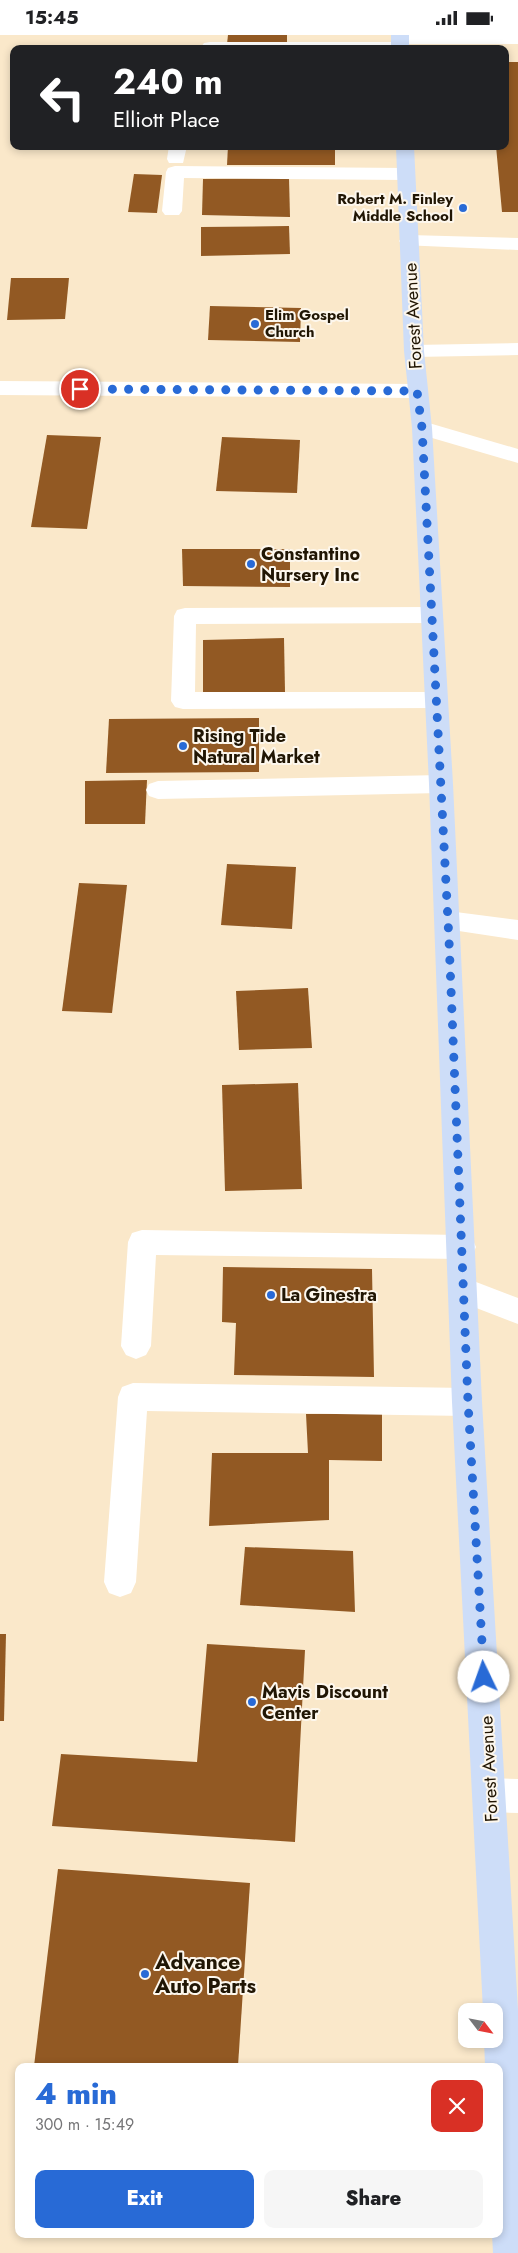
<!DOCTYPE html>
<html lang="en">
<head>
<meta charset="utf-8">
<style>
  body { margin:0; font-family:Jost,sans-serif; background:#f6f6f6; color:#202124; height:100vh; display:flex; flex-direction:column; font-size:19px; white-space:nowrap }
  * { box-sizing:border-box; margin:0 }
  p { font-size:16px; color:#757577 }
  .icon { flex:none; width:28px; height:28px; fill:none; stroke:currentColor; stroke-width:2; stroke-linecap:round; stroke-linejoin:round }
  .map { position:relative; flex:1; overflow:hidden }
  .panel { position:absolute; left:15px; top:2028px; width:488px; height:175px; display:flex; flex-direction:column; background:#fff; border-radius:10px; box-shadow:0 2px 8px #0003 }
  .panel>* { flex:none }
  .top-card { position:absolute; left:10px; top:10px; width:499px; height:105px; border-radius:10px; box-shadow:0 2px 8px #0003; background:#202124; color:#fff; overflow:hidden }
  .needle { width:32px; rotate:122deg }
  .controls { position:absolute; left:458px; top:1968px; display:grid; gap:10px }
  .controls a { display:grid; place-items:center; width:45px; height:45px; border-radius:10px; background:#fff; box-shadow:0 2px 8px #0003; font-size:25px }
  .pin { position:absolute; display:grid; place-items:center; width:42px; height:42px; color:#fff; margin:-21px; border:2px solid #fff; border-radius:50%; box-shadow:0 1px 5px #0007 }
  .me { position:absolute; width:55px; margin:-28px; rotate:357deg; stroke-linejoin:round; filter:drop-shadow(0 0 4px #0008) }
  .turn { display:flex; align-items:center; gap:18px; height:105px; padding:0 20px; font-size:22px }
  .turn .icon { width:65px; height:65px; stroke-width:2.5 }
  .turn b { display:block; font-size:35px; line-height:42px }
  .round { display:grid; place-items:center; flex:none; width:52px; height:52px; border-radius:10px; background:#f6f6f6 }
  .headline { display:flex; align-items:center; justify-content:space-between; height:85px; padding:0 20px }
  h1 { font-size:30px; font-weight:800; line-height:38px; color:#286ad6 }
  .action { display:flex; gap:10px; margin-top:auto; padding:10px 20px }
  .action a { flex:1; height:58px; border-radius:10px; background:#286ad6; color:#fff; font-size:20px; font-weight:800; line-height:58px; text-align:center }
  .action a+a { background:#f6f6f6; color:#202124 }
  .status { display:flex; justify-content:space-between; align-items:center; height:35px; padding:0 25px; background:#fff; direction:ltr }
  .status svg { height:14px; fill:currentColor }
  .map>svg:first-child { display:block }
  .building { fill:#925923 }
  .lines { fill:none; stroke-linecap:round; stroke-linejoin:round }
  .minor { fill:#fff; fill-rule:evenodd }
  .major { fill:#cdddf8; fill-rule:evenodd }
  .route { stroke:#286ad6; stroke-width:9; stroke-dasharray:0 16.2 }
  .poi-dot { fill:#286ad6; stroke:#fdf7ed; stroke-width:2 }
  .labels { text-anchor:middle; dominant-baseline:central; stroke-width:4; stroke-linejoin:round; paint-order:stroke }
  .far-poi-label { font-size:15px; font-weight:bold; fill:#211604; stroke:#fdf7ed; text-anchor:end }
  .street-label { font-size:18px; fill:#211604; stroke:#fdf7ed }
  .poi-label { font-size:18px; font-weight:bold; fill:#211604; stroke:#fdf7ed; text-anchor:start }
  .near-poi-label { font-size:21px; font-weight:bold; fill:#211604; stroke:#fdf7ed; text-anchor:start }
</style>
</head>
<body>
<div class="status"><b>15:45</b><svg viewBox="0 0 49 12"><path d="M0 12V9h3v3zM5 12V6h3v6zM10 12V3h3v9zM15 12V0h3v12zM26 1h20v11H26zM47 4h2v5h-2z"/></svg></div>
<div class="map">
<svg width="518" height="2218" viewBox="0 0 518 2218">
  <rect width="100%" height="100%" fill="#fae8ca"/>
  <!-- building -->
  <g class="building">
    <path d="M228 0H287V9H227Z"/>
    <path d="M505 27H518V177H502L496 111H505Z"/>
    <path d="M228 111H335V130H227Z"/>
    <path d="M134 139 162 140 157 178 128 177Z"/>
    <path d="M289 143 290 182 202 180 203 144Z"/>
    <path d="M289 191 290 219 201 221V192Z"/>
    <path d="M11 243H69L65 284 7 285Z"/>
    <path d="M210 271 301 273 300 307 208 305Z"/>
    <path d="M47 400 101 402 87 494 31 492Z"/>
    <path d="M222 402 300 405 297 458 216 456Z"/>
    <path d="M182 514H290V552L183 551Z"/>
    <path d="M284 603 285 657H203V605Z"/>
    <path d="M259 683V737L106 738 109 684Z"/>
    <path d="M147 745 145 789H85V746Z"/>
    <path d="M227 829 296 832 292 894 221 890Z"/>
    <path d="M79 848 127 850 112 978 62 976Z"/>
    <path d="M308 953 312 1013 239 1015 236 956Z"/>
    <path d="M298 1048 302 1154 225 1156 222 1050Z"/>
    <path d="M223 1232 372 1234 374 1342 234 1340 236 1288 222 1287Z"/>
    <path d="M382 1378V1426L329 1425V1485L209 1491 212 1418H308L306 1379Z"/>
    <path d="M245 1512 353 1516 355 1577 240 1570Z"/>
    <path d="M0 1599H6L4 1686H0Z"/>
    <path d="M207 1609 305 1615 295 1807 52 1791 61 1719 197 1727Z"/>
    <path d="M58 1834 250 1848 238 2031H34Z"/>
  </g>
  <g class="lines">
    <!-- minor -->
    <g class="minor">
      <path d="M395 0H518V9H407L408 14 201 12 204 8 210 7H393L391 4Z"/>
      <path d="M169 111H187L183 128H169L167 124Z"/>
      <path d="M175 131 406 133 413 135 415 139 413 143 406 145 184 143 182 176 179 180H165L162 176 166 137 168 133Z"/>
      <path d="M409 200 518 203V215L402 210 399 206 402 202Z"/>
      <path d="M518 308V320L414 322 407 320 404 316 407 312 414 310Z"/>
      <path d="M0 346 417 349 424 351 427 356 424 361 417 363 0 360Z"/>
      <path d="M422 386 518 414V428L415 398 412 393 415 388Z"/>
      <path d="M431 572 439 574 442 580 439 586 431 588 196 589 195 657H436L444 659 448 665 444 671 436 673 183 674 175 672 171 666 174 581 177 575 185 573Z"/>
      <path d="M441 740 450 743 453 749 450 755 441 758 158 764 149 761 146 755 149 749 158 746Z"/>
      <path d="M448 876 518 885V905L439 893 435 886 439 879Z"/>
      <path d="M142 1195 462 1200 472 1203 476 1212 472 1221 462 1224 156 1220 151 1311 146 1320 136 1324 126 1320 121 1311 128 1207 132 1198Z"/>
      <path d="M463 1242 518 1263V1289L453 1264 449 1255 453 1246Z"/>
      <path d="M133 1348 467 1353 478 1357 482 1367 478 1377 467 1381 147 1376 136 1547 131 1558 120 1562 109 1558 104 1547 118 1362 122 1352Z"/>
      <path d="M490 1743 518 1744V1778L490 1777 478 1772 473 1760 478 1748Z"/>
    </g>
    <!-- major -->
    <g class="major">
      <rect x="391" y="0" width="18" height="14"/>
      <path d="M396 111H414L424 316 432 393 453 749 482 1367 518 1975V2218H493L492 2199H499V2031H485L484 2004H494V1976H483L452 1367 429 749 412 393 404 316Z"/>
    </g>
  </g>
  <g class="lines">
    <!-- route -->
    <path class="route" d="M80 354 417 356 422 393 449 905 468 1367 484 1642"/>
  </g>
  <!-- markers -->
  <g class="poi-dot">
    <circle cx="463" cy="173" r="5"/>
    <circle cx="255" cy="289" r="5"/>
    <circle cx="251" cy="529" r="5"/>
    <circle cx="183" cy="711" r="5"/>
    <circle cx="271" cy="1260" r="5"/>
    <circle cx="252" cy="1667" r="5"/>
    <circle cx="145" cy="1939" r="5"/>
  </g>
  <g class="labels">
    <!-- far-poi labels -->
    <g class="far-poi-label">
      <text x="453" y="164">Robert M. Finley<tspan x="453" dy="17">Middle School</tspan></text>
      <text x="265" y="280" text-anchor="start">Elim Gospel<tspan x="265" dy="17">Church</tspan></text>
    </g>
    <!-- street labels -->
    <g class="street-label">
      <text transform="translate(413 281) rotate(-93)">Forest Avenue</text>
      <text transform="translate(489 1734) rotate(-93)">Forest Avenue</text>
    </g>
    <!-- poi labels -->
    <g class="poi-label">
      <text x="261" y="519">Constantino<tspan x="261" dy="21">Nursery Inc</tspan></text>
      <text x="193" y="701">Rising Tide<tspan x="193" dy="21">Natural Market</tspan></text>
      <text x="281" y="1260">La Ginestra</text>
      <text x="262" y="1657">Mavis Discount<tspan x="262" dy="21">Center</tspan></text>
    </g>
    <!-- near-poi labels -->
    <g class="near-poi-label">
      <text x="155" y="1927">Advance<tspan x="155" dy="24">Auto Parts</tspan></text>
    </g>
  </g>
</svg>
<div class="controls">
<a><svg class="needle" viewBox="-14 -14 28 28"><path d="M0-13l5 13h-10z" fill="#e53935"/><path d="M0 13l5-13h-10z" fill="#757577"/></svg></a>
</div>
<div class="pin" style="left:80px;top:354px;background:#d93025"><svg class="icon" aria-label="arrive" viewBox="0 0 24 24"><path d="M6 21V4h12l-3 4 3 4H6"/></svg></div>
<svg class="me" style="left:484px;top:1642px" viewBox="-20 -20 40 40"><circle r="19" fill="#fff"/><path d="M0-13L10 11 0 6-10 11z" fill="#286ad6"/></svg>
<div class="top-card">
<div class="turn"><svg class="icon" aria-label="left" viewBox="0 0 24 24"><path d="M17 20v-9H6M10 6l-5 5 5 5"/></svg><div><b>240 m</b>Elliott Place</div></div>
</div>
<section class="panel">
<div class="headline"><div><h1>4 min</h1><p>300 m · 15:49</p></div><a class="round" style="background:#d93025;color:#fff"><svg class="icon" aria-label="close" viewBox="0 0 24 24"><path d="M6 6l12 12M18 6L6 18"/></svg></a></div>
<div class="action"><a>Exit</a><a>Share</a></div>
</section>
</div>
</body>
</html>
